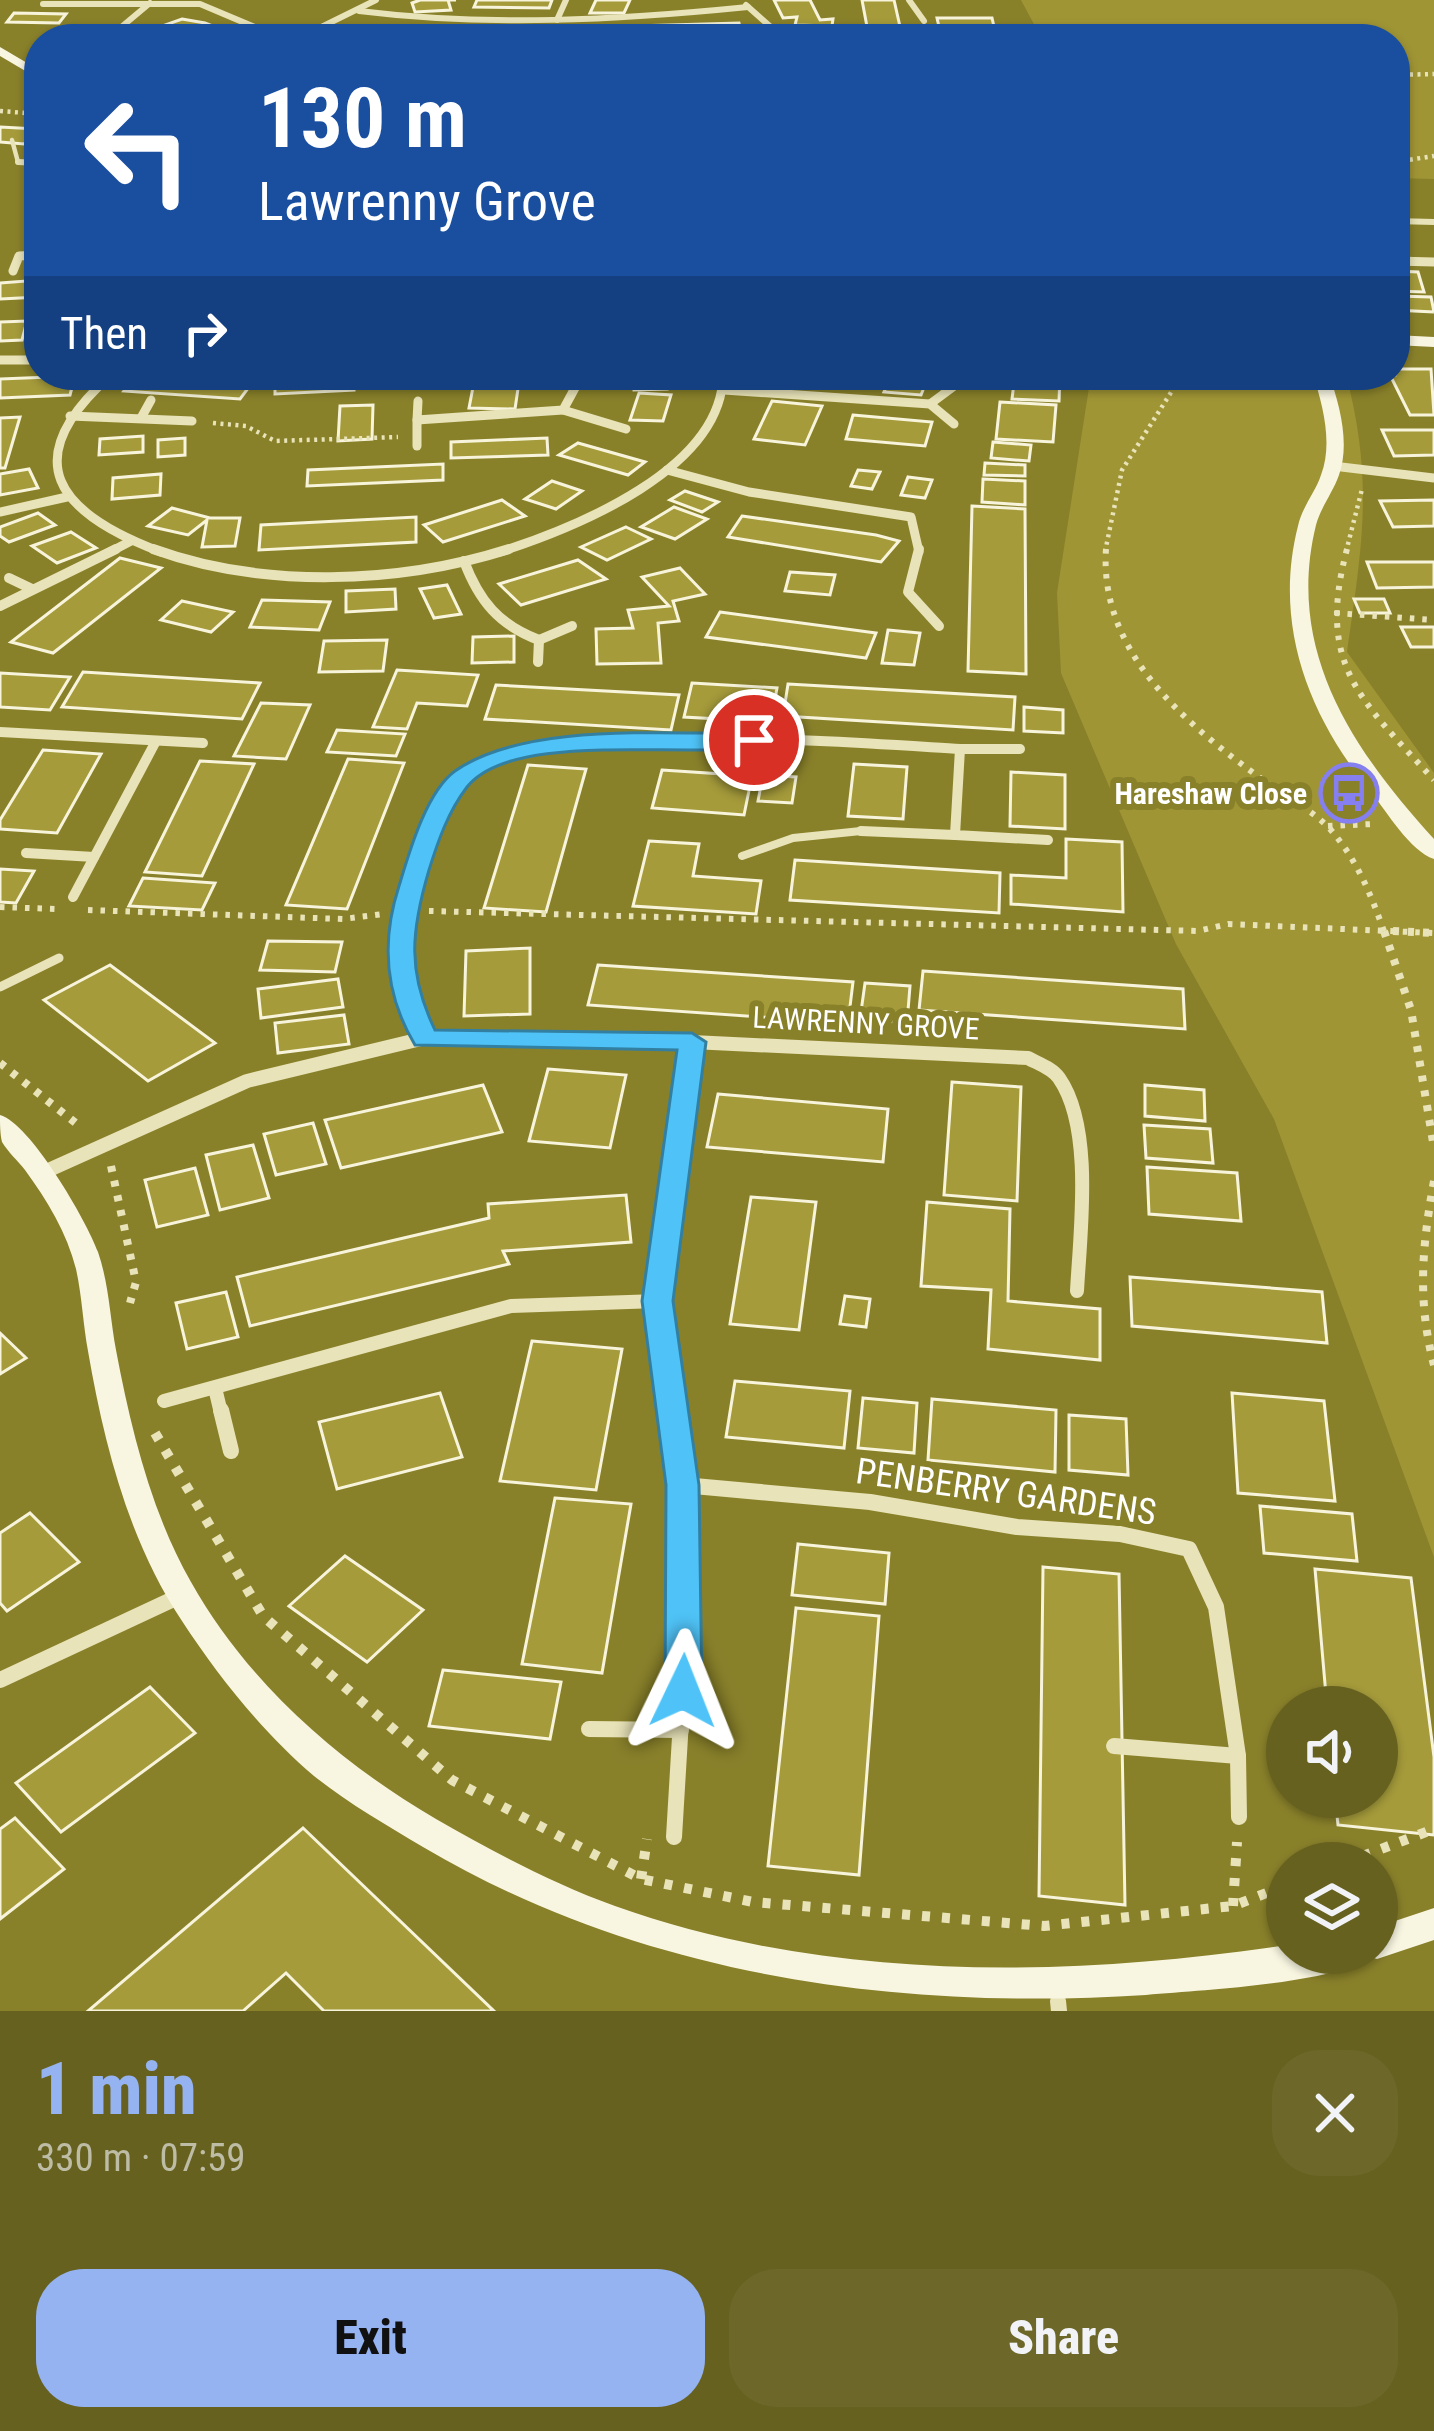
<!DOCTYPE html>
<html lang="en">
<head>
<meta charset="utf-8">
<style>
  body { margin:0; font-family:"Roboto Condensed",sans-serif; background:#6d6729; color:#f1f3f6; height:100vh; display:flex; flex-direction:column; font-size:45px; white-space:nowrap }
  * { box-sizing:border-box; margin:0 }
  p { font-size:39px; color:#bdbca5 }
  .icon { flex:none; width:66px; height:66px; fill:none; stroke:currentColor; stroke-width:2; stroke-linecap:round; stroke-linejoin:round }
  .map { position:relative; height:2011px; overflow:hidden }
  .details { display:flex; flex-direction:column; background:#676120; flex:1 }
  .details>* { flex:none }
  .hud { position:absolute; left:24px; top:24px; width:1386px; height:366px; border-radius:48px; box-shadow:0 3px 9px #0004; background:#1a4fa0; color:#fff; overflow:hidden }
  .buttons { position:absolute; left:1266px; top:1686px; display:grid; gap:24px }
  .buttons a { display:grid; place-items:center; width:132px; height:132px; border-radius:50%; background:#676120; box-shadow:0 3px 9px #0004; font-size:60px }
  .pin { position:absolute; display:grid; place-items:center; width:102px; height:102px; color:#fff; margin:-51px; border:6px solid #fff; border-radius:50%; box-shadow:0 3px 12px #0007 }
  .me { position:absolute; width:132px; margin:-66px; rotate:2deg; stroke-linejoin:round; filter:drop-shadow(0 0 9px #0008) }
  .turn { display:flex; align-items:center; gap:42px; height:252px; padding:0 36px; font-size:54px }
  .turn .icon { width:156px; height:156px; stroke-width:2.5 }
  .turn b { display:block; font-size:84px; line-height:102px }
  .then { display:flex; align-items:center; height:114px; padding:0 36px; background:#0003; gap:24px; font-size:45px }
  .round { display:grid; place-items:center; flex:none; width:126px; height:126px; border-radius:48px; background:#6d6729 }
  .headline { display:flex; align-items:center; justify-content:space-between; height:204px; padding:0 36px }
  h1 { font-size:72px; font-weight:800; line-height:90px; color:#95b2f1 }
  .button { display:flex; gap:24px; margin-top:auto; padding:24px 36px }
  .button a { flex:1; height:138px; border-radius:48px; background:#95b2f1; color:#111; font-size:48px; font-weight:800; line-height:138px; text-align:center }
  .button a+a { background:#6d6729; color:#f1f3f6 }
  .map>svg:first-child { display:block }
  .green { fill:#a09535 }
  .building { fill:#a59b3b; stroke:#f7f4db; stroke-width:3 }
  .lines { fill:none; stroke-linecap:round; stroke-linejoin:round }
  .path-far3 { stroke:#e8e3b8; stroke-width:4.5; stroke-dasharray:3 4.5; stroke-linecap:butt }
  .path-far2 { stroke:#e8e3b8; stroke-width:6; stroke-dasharray:4.5 8; stroke-linecap:butt }
  .path-far1 { stroke:#e8e3b8; stroke-width:8; stroke-dasharray:6 9; stroke-linecap:butt }
  .path { stroke:#e8e3b8; stroke-width:10; stroke-dasharray:8 12; stroke-linecap:butt }
  .lane-far3 { stroke:#e8e3b8; stroke-width:4.5 }
  .lane-far2 { stroke:#e8e3b8; stroke-width:6 }
  .lane-far1 { stroke:#e8e3b8; stroke-width:8 }
  .lane { stroke:#e8e3b8; stroke-width:9 }
  .street-far4 { stroke:#e8e3b8; stroke-width:6 }
  .street-far3 { stroke:#e8e3b8; stroke-width:9 }
  .street-far2 { stroke:#e8e3b8; stroke-width:10 }
  .street-far1 { stroke:#e8e3b8; stroke-width:14 }
  .street { stroke:#e8e3b8; stroke-width:16 }
  .secondary { fill:#f8f6e1; fill-rule:evenodd }
  .route { fill:#4fc3f7; stroke:#337fa1; stroke-width:3 }
  .labels { text-anchor:middle; dominant-baseline:central; stroke-width:12; stroke-linejoin:round; paint-order:stroke }
  .poi-label { font-size:30px; font-weight:bold; fill:#fff; stroke:#89812a; text-anchor:end }
  .street-label { font-size:30px; fill:#fff; stroke:#89812a }
  .near-street-label { font-size:36px; fill:#fff; stroke:#89812a }
</style>
</head>
<body>
<div class="map">
<svg width="1434" height="2011" viewBox="0 0 1434 2011">
  <rect width="100%" height="100%" fill="#89812a"/>
  <!-- green -->
  <g class="green">
    <path d="M1021 0H1434V179L1395 178V39H1042Z"/>
    <path d="M1091 375H1346C1374 481 1362 546 1347 652L1434 773V1557L1274 1119 1176 944 1061 673 1057 593Z"/>
  </g>
  <!-- building -->
  <g class="building">
    <path d="M420 0H456H448L451 10 415 12 412 3Z"/>
    <path d="M477 0H552L549 8 474 7Z"/>
    <path d="M596 0H630L624 13H590Z"/>
    <path d="M774 0H810L820 20 833 19 832 26 795 25 797 17 783 18Z"/>
    <path d="M862 0H894L901 31 868 32Z"/>
    <path d="M14 13 66 14 59 23 7 22Z"/>
    <path d="M937 18H992L995 31H940Z"/>
    <path d="M182 19 205 23 218 28 202 35 165 25Z"/>
    <path d="M739 23 741 32 501 39H380L379 33Z"/>
    <path d="M0 127 38 129 24 144 0 142Z"/>
    <path d="M1395 271 1418 272 1424 292 1395 291Z"/>
    <path d="M39 280V297L0 299V283Z"/>
    <path d="M1395 296 1431 297 1434 312 1395 310Z"/>
    <path d="M27 321 22 340 0 341V322Z"/>
    <path d="M1395 369H1431L1434 415H1410L1390 375H1395Z"/>
    <path d="M137 375H148L252 383 240 399 124 391Z"/>
    <path d="M275 375H354V390L275 394Z"/>
    <path d="M362 375H444V384L362 388Z"/>
    <path d="M633 375H666L667 389 634 390Z"/>
    <path d="M775 375H827L825 387 773 384Z"/>
    <path d="M1015 375H1060L1059 401 1012 399Z"/>
    <path d="M75 376 70 395 0 398V379Z"/>
    <path d="M889 381 925 385 921 395 884 392Z"/>
    <path d="M474 382H519L515 409 469 408Z"/>
    <path d="M639 393 671 395 663 421 630 420Z"/>
    <path d="M772 401 822 406 805 445 754 439Z"/>
    <path d="M1000 402 1056 405 1053 442 996 439Z"/>
    <path d="M373 405 372 439 338 441 340 406Z"/>
    <path d="M853 415 932 422 925 446 846 439Z"/>
    <path d="M20 417 5 468H0V418Z"/>
    <path d="M1382 430H1434V455L1394 456Z"/>
    <path d="M143 436V452L99 455 100 439Z"/>
    <path d="M185 438V455L158 457V440Z"/>
    <path d="M547 438 548 455 451 458V442Z"/>
    <path d="M993 442 1031 445 1029 461 991 458Z"/>
    <path d="M578 443 645 462 628 475 559 455Z"/>
    <path d="M985 463 1025 465V476L984 475Z"/>
    <path d="M443 464V480L307 486 308 470Z"/>
    <path d="M29 469 38 488 0 495V474Z"/>
    <path d="M858 470 880 472 872 489 851 486Z"/>
    <path d="M161 474 160 495 112 499 113 478Z"/>
    <path d="M908 477 932 480 925 498 901 495Z"/>
    <path d="M983 479 1025 481V505L982 502Z"/>
    <path d="M552 481 582 491 556 509 525 499Z"/>
    <path d="M685 491 718 502 702 512 670 500Z"/>
    <path d="M502 500 525 516 443 542 424 525Z"/>
    <path d="M1434 500V526L1393 527 1380 501Z"/>
    <path d="M972 506 1025 509 1026 674 968 671Z"/>
    <path d="M674 507 707 519 675 539 641 527Z"/>
    <path d="M172 508 210 518H240L235 546 202 547 207 520 188 535 148 526Z"/>
    <path d="M38 513 55 525 9 542 0 536V527Z"/>
    <path d="M742 516 876 535 899 541 881 562 728 537Z"/>
    <path d="M416 517V542L259 550 261 525Z"/>
    <path d="M626 527 651 539 607 560 581 547Z"/>
    <path d="M71 532 96 548 57 563 32 546Z"/>
    <path d="M120 558 161 568 53 653 11 642Z"/>
    <path d="M578 560 606 579 521 605 499 584Z"/>
    <path d="M1367 562H1434V587L1377 588Z"/>
    <path d="M680 568 705 594 673 601 679 621 658 623 661 663 597 664 596 629 633 628 628 610 669 606 642 577Z"/>
    <path d="M790 572 835 575 830 595 785 591Z"/>
    <path d="M447 585 461 614 434 618 420 589Z"/>
    <path d="M395 589 396 609 346 612V591Z"/>
    <path d="M1354 599H1384L1390 613H1360Z"/>
    <path d="M262 600 330 602 319 630 250 627Z"/>
    <path d="M182 601 233 612 211 632 161 620Z"/>
    <path d="M720 612 876 633 866 658 706 637Z"/>
    <path d="M1401 627H1434V647H1411Z"/>
    <path d="M888 630 920 633 914 665 882 663Z"/>
    <path d="M514 636V662L472 663 473 637Z"/>
    <path d="M387 640 383 671 319 672 324 641Z"/>
    <path d="M397 670 478 675 467 706 417 703 407 729 373 727Z"/>
    <path d="M83 672 260 683 242 719 62 707Z"/>
    <path d="M0 673 70 677 50 710 0 707Z"/>
    <path d="M692 683 777 688 771 722 684 717Z"/>
    <path d="M788 684 1015 697 1013 730 783 716Z"/>
    <path d="M496 685 679 695 671 730 485 719Z"/>
    <path d="M261 703 310 705 286 759 234 756Z"/>
    <path d="M1024 707 1063 710V733L1024 731Z"/>
    <path d="M337 730 405 734 396 756 327 752Z"/>
    <path d="M43 750 101 754 57 833 0 829V820Z"/>
    <path d="M348 759 404 763 347 909 286 905Z"/>
    <path d="M200 761 254 764 202 876 145 872Z"/>
    <path d="M854 764 907 767 903 819 848 816Z"/>
    <path d="M528 765 586 769 546 912 484 908Z"/>
    <path d="M662 770 752 776 744 815 652 808Z"/>
    <path d="M1011 772 1065 775V829L1010 826Z"/>
    <path d="M763 775 796 777 792 803 758 801Z"/>
    <path d="M1066 839 1122 842 1123 912 1011 904V875L1066 878Z"/>
    <path d="M649 841 699 844 693 876 761 881 756 914 633 906Z"/>
    <path d="M795 860 1000 873 999 913 790 900Z"/>
    <path d="M0 869 34 871 16 903 0 902Z"/>
    <path d="M143 878 215 883 202 910 129 906Z"/>
    <path d="M268 941 342 942 335 972 260 970Z"/>
    <path d="M530 948V1014L464 1016 466 951Z"/>
    <path d="M110 965 215 1043 148 1081 44 1000Z"/>
    <path d="M598 965 853 982 848 1023 588 1005Z"/>
    <path d="M923 971 1183 989 1185 1029 919 1010Z"/>
    <path d="M338 979 343 1007 261 1018 258 989Z"/>
    <path d="M865 983 910 986 907 1023 860 1019Z"/>
    <path d="M344 1015 349 1044 278 1053 275 1023Z"/>
    <path d="M548 1069 626 1075 610 1148 529 1141Z"/>
    <path d="M952 1082 1021 1087 1017 1201 944 1195Z"/>
    <path d="M483 1085 502 1132 341 1168 325 1120Z"/>
    <path d="M1145 1085 1204 1090 1205 1121 1145 1116Z"/>
    <path d="M718 1094 888 1109 883 1162 707 1147Z"/>
    <path d="M313 1123 326 1164 276 1175 264 1134Z"/>
    <path d="M1144 1125 1210 1129 1213 1163 1146 1158Z"/>
    <path d="M253 1145 269 1198 220 1210 206 1155Z"/>
    <path d="M1147 1167 1237 1173 1241 1221 1149 1214Z"/>
    <path d="M195 1168 208 1215 157 1227 145 1180Z"/>
    <path d="M626 1195 631 1242 503 1251 509 1264 250 1326 237 1277 489 1218 488 1204Z"/>
    <path d="M751 1197 816 1202 799 1330 730 1324Z"/>
    <path d="M927 1202 1010 1209 1008 1301 1100 1309V1360L988 1349 991 1290 921 1286Z"/>
    <path d="M1130 1277 1322 1292 1327 1343 1132 1326Z"/>
    <path d="M226 1292 238 1337 187 1349 176 1303Z"/>
    <path d="M845 1296 870 1299 866 1327 840 1324Z"/>
    <path d="M0 1333 26 1358 0 1374Z"/>
    <path d="M532 1341 622 1349 596 1490 500 1481Z"/>
    <path d="M735 1381 850 1391 844 1448 726 1437Z"/>
    <path d="M440 1393 462 1457 337 1489 319 1422Z"/>
    <path d="M1232 1393 1324 1401 1335 1501 1238 1493Z"/>
    <path d="M863 1398 917 1403 914 1453 858 1448Z"/>
    <path d="M932 1399 1056 1410 1055 1472 928 1460Z"/>
    <path d="M1069 1415 1126 1419 1128 1475 1069 1470Z"/>
    <path d="M555 1498 631 1504 602 1673 522 1664Z"/>
    <path d="M1260 1506 1352 1514 1357 1561 1264 1553Z"/>
    <path d="M30 1513 79 1562 7 1611 0 1603V1533Z"/>
    <path d="M798 1544 889 1553 885 1604 792 1595Z"/>
    <path d="M345 1556 423 1610 367 1662 289 1606Z"/>
    <path d="M1043 1567 1119 1574 1125 1905 1039 1896Z"/>
    <path d="M1315 1569 1411 1578 1434 1757V1835L1338 1825 1335 1797H1377V1707H1327Z"/>
    <path d="M796 1608 879 1616 859 1875 768 1866Z"/>
    <path d="M443 1670 561 1682 550 1739 429 1726Z"/>
    <path d="M150 1687 195 1733 61 1832 16 1783Z"/>
    <path d="M15 1818 64 1869 0 1919V1829Z"/>
    <path d="M303 1828 494 2011H324L286 1973 243 2011H88Z"/>
  </g>
  <g class="lines">
    <!-- path-far3 -->
    <g class="path-far3">
      <path d="M143 34 177 39"/>
      <path d="M190 39 210 32"/>
      <path d="M1395 75 1434 74"/>
      <path d="M0 111 39 114"/>
      <path d="M1395 162 1434 156"/>
      <path d="M213 423 246 426 275 441 398 437"/>
      <path d="M1105 552 1122 470 1182 375"/>
      <path d="M1346 552 1362 489"/>
    </g>
    <!-- path-far2 -->
    <g class="path-far2">
      <path d="M1106 549C1099 653 1186 724 1263 780 1284 795 1312 810 1330 829 1358 861 1371 895 1385 934"/>
      <path d="M1347 549C1316 665 1360 699 1434 780"/>
      <path d="M1335 613 1434 620"/>
      <path d="M1328 826 1373 824"/>
      <path d="M0 907 55 909"/>
      <path d="M88 910 343 919 384 914"/>
      <path d="M429 911 1198 931 1228 924 1434 933"/>
    </g>
    <!-- path-far1 -->
    <g class="path-far1">
      <path d="M1384 931 1411 1010 1434 1148"/>
      <path d="M1393 931 1434 933"/>
      <path d="M0 1063 82 1128"/>
      <path d="M111 1166 136 1282 130 1303"/>
      <path d="M1434 1181C1422 1246 1417 1301 1434 1365"/>
    </g>
    <!-- path -->
    <g class="path">
      <path d="M155 1433 263 1616 452 1780 641 1879 753 1902 1044 1926 1233 1906 1287 1885"/>
      <path d="M1344 1863 1434 1829"/>
      <path d="M641 1879 647 1839"/>
      <path d="M1233 1906 1237 1842"/>
    </g>
    <!-- lane-far3 -->
    <path class="lane-far3" d="M12 140 18 162"/>
    <!-- lane-far2 -->
    <path class="lane-far2" d="M953 387 967 375"/>
    <!-- lane-far1 -->
    <path class="lane-far1" d="M742 856 793 838 861 831"/>
    <!-- lane -->
    <path class="lane" d="M0 987 59 958"/>
    <!-- street-far4 -->
    <g class="street-far4">
      <path d="M909 0 924 21"/>
      <path d="M43 4H200L264 31 300 37"/>
      <path d="M746 5 772 28V39"/>
      <path d="M359 11C489 27 618 20 748 7"/>
      <path d="M557 20 566 0"/>
      <path d="M107 39 150 3"/>
      <path d="M297 39 376 0"/>
      <path d="M18 162 39 163"/>
      <path d="M1395 221 1434 222"/>
    </g>
    <!-- street-far3 -->
    <g class="street-far3">
      <path d="M1395 261 1434 262"/>
      <path d="M13 271 19 256 39 255"/>
      <path d="M0 360H39"/>
      <path d="M111 375C15 460 57 513 161 552"/>
      <path d="M724 390 930 404 954 424"/>
      <path d="M418 401 417 420 563 410 582 375"/>
      <path d="M930 404 953 387"/>
      <path d="M563 410 626 429"/>
      <path d="M70 416 192 421"/>
      <path d="M141 418 151 400"/>
      <path d="M417 420V446"/>
      <path d="M1333 466 1434 478"/>
      <path d="M667 470 749 492 911 517 919 552"/>
      <path d="M0 512 67 497"/>
      <path d="M110 552 131 541"/>
      <path d="M500 552C577 527 722 469 723 375"/>
    </g>
    <!-- street-far2 -->
    <g class="street-far2">
      <path d="M153 549C263 589 399 584 509 549"/>
      <path d="M919 549 908 592 939 626"/>
      <path d="M464 561C479 601 499 625 539 640L538 662"/>
      <path d="M9 578 32 589"/>
      <path d="M0 606 116 549"/>
      <path d="M539 640 572 626"/>
      <path d="M0 732 203 743"/>
      <path d="M960 749H1020"/>
      <path d="M861 831 955 835"/>
      <path d="M26 853 94 857"/>
      <path d="M73 897 156 741"/>
      <path d="M402 934C409 887 422 814 460 781 533 716 858 743 960 749L955 835 1048 840"/>
    </g>
    <!-- street-far1 -->
    <g class="street-far1">
      <path d="M402 931V989L425 1038"/>
      <path d="M42 1173 247 1081 425 1038 692 1042 1028 1058C1039 1064 1052 1068 1059 1078 1094 1128 1080 1233 1077 1291"/>
      <path d="M215 1388 221 1413"/>
      <path d="M164 1401 511 1306 658 1301"/>
      <path d="M673 1413 658 1301 692 1042"/>
    </g>
    <!-- street -->
    <g class="street">
      <path d="M221 1410 231 1451"/>
      <path d="M673 1410 683 1485 870 1502 1017 1527 1120 1534 1189 1549 1216 1607 1238 1756 1239 1817"/>
      <path d="M0 1680 180 1596"/>
      <path d="M589 1729 681 1730"/>
      <path d="M1114 1746 1238 1756"/>
      <path d="M674 1837 685 1654 683 1485"/>
      <path d="M1058 2001 1059 2011"/>
    </g>
    <!-- secondary -->
    <g class="secondary">
      <path d="M0 47 39 70V79L0 56Z"/>
      <path d="M1395 335 1434 337V347L1395 345Z"/>
      <path d="M1313 375H1329C1340 405 1350 444 1339 475 1333 492 1321 507 1316 525 1285 651 1353 750 1434 839V859C1410 851 1387 812 1371 792 1308 716 1273 624 1298 526 1302 507 1315 493 1321 475 1333 444 1323 405 1313 375Z"/>
      <path d="M0 1115C30 1123 87 1221 98 1252 109 1284 110 1318 116 1350 131 1429 151 1512 191 1582 248 1683 337 1761 436 1819 494 1852 551 1883 615 1906 827 1982 1067 1978 1287 1945V1953H1362L1357 1965C1303 1985 1205 1990 1146 1995 895 2011 641 1976 423 1847 386 1825 348 1803 314 1776 263 1733 218 1676 182 1621 129 1542 104 1444 88 1351 83 1324 82 1296 76 1269 67 1233 47 1200 25 1170 18 1161 8 1152 2 1142 0 1134 0 1123 0 1115Z"/>
      <path d="M1434 1908V1940L1377 1959 1364 1955 1377 1953V1927Z"/>
    </g>
  </g>
  <!-- route -->
  <path class="route" d="M754 733 766 740 762 745C693 761 514 728 467 787 448 812 438 841 429 870 411 931 407 972 435 1030L692 1033 706 1042 673 1301 699 1485 702 1691 696 1702 683 1707 670 1702 665 1691 666 1485 642 1301 677 1050 415 1045C385 995 381 941 399 886 409 853 426 792 455 771 527 721 669 735 754 733Z"/>
  <!-- icons -->
  <defs>
    <symbol id="bus-ring" viewBox="-11 -11 22 22"><circle r="9.5" fill="#89812a" stroke="#867fef" stroke-width="1.5"/><path d="M-5-6H5V4H4V6H2V4H-2V6H-4V4H-5ZM-3.5-4V0h7V-4ZM-3.5 1.2v1.5H-2V1.2ZM2 1.2v1.5H3.5V1.2Z" fill="#867fef"/></symbol>
  </defs>
  <g fill-rule="evenodd">
    <use href="#bus-ring" x="1316" y="760" width="66" height="66"/>
  </g>
  <g class="labels">
    <!-- poi labels -->
    <g class="poi-label">
      <text x="1307" y="793">Hareshaw Close</text>
    </g>
    <!-- street labels -->
    <g class="street-label">
      <text transform="translate(866 1023) rotate(3)">LAWRENNY GROVE</text>
    </g>
    <!-- near-street labels -->
    <g class="near-street-label">
      <text transform="translate(1006 1492) rotate(8)">PENBERRY GARDENS</text>
    </g>
  </g>
</svg>
<div class="buttons">
<a><svg class="icon" aria-label="sound" viewBox="0 0 24 24"><path d="M4 9h4l5-4v14l-5-4H4zM17 9q2 3 0 6"/></svg></a>
<a><svg class="icon" aria-label="layers" viewBox="0 0 24 24"><path d="M12 4l9 5-9 5-9-5zM3 14l9 5 9-5"/></svg></a>
</div>
<div class="pin" style="left:754px;top:740px;background:#d93025"><svg class="icon" aria-label="arrive" viewBox="0 0 24 24"><path d="M6 21V4h12l-3 4 3 4H6"/></svg></div>
<svg class="me" style="left:683px;top:1691px" viewBox="-20 -20 40 40"><path d="M0-17L14 15 0 8-14 15z" fill="#4fc3f7" stroke="#fff" stroke-width="4"/></svg>
<div class="hud">
<div class="turn"><svg class="icon" aria-label="left" viewBox="0 0 24 24"><path d="M17 20v-9H6M10 6l-5 5 5 5"/></svg><div><b>130 m</b>Lawrenny Grove</div></div>
<div class="then">Then<svg class="icon" aria-label="right" viewBox="0 0 24 24"><path d="M7 20v-9h11M14 6l5 5-5 5"/></svg></div>
</div>
</div>
<section class="details">
<div class="headline"><div><h1>1 min</h1><p>330 m · 07:59</p></div><a class="round"><svg class="icon" aria-label="close" viewBox="0 0 24 24"><path d="M6 6l12 12M18 6L6 18"/></svg></a></div>
<div class="button"><a>Exit</a><a>Share</a></div>
</section>
</body>
</html>
